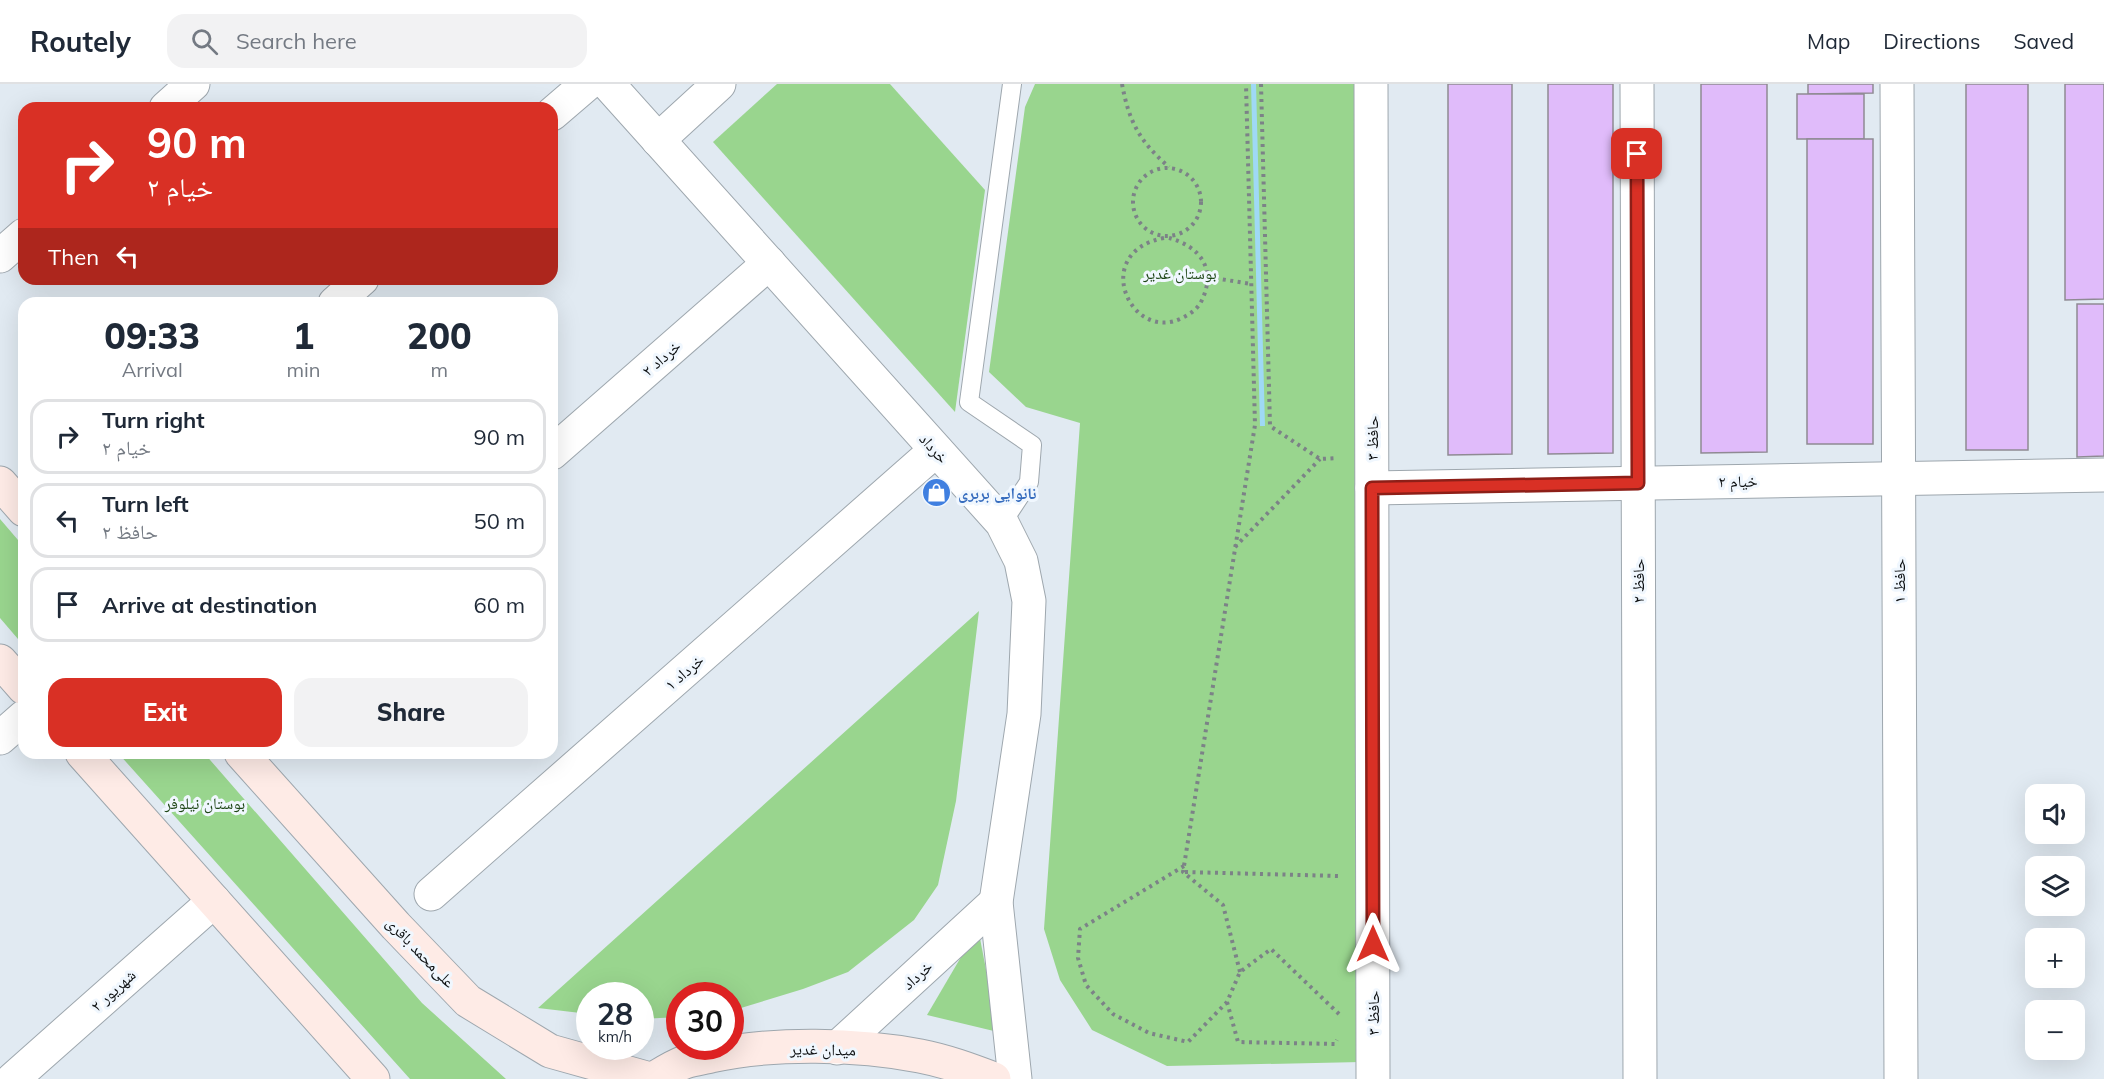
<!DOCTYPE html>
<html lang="en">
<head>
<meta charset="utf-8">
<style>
  body { margin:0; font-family:Mulish,"Noto Naskh Arabic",sans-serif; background:#f2f2f3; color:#1f2937; height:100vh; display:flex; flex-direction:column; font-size:22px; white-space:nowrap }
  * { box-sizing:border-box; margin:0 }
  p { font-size:20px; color:#747a83 }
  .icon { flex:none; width:33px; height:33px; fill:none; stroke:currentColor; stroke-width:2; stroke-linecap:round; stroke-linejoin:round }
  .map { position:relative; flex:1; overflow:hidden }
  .side { position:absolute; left:18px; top:213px; width:540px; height:462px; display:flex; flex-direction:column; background:#fff; border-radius:18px; box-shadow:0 6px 24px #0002 }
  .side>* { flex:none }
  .guide { position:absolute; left:18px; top:18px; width:540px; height:183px; border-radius:18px; box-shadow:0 6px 24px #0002; background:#d93025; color:#fff; overflow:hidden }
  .fabs { position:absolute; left:2025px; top:700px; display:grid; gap:12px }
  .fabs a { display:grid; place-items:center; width:60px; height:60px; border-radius:12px; background:#fff; box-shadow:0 6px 24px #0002; font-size:30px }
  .speed { position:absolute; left:576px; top:898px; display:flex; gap:12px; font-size:30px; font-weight:700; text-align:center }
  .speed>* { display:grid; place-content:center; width:78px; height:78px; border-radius:50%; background:#fff; box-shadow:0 6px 24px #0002; line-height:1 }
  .speed small { font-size:15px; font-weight:400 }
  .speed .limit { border:9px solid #d22; background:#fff; color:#111 }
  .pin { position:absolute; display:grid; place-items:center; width:51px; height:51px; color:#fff; margin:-26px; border-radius:12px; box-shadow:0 3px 9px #0006 }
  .me { position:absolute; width:66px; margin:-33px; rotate:0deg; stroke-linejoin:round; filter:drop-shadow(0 0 4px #0008) }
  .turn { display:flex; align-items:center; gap:21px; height:126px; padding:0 30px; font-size:27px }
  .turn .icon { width:78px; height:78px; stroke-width:2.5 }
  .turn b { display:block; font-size:42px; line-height:51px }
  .then { display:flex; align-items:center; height:57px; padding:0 30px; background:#0003; gap:12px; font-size:22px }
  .eta { display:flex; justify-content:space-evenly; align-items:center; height:102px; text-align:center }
  .eta b { font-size:36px; font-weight:800; line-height:42px }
  .primary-button { display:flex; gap:12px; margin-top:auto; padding:12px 30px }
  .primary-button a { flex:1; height:69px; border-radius:18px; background:#d93025; color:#fff; font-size:24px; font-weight:800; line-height:69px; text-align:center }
  .primary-button a+a { background:#f2f2f3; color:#1f2937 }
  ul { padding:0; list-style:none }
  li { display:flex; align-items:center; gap:18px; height:75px; margin:0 12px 9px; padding:0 18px; border:3px solid #e0e1e3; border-radius:18px }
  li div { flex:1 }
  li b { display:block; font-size:22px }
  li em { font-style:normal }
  header { display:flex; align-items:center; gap:36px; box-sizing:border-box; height:84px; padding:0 30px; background:#fff; border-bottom:2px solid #e0e1e3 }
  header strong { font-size:28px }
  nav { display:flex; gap:33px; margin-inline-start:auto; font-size:21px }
  .search { width:420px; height:54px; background:#f2f2f3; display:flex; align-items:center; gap:15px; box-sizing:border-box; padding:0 21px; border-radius:18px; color:#747a83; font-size:22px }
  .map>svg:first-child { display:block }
  .green { fill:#99d58e }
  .water { fill:#9fd9f5 }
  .building { fill:#e0bbfa; stroke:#8f8a93; stroke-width:1.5 }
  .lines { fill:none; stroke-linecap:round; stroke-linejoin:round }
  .service-casing { stroke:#9ea7ae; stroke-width:20 }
  .minor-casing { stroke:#9ea7ae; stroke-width:35 }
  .tertiary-casing { stroke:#9ea7ae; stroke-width:35 }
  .secondary-casing { stroke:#9ea7ae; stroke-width:35 }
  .path { stroke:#7c8287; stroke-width:4; stroke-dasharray:3 4.5; stroke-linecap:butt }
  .service { stroke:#fff; stroke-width:18 }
  .minor { stroke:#fff; stroke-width:33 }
  .tertiary { stroke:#fff; stroke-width:33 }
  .secondary { stroke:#feebe6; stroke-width:33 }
  .route-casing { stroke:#8d1f18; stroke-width:15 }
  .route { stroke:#d93025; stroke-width:10 }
  .labels { text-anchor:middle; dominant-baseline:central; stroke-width:6; stroke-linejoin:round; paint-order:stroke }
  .park-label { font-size:16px; fill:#1d4515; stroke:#f0f7fe }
  .street-label { font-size:16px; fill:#0d1012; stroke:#f0f7fe }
  .shop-label { font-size:16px; font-weight:bold; fill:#366cbe; stroke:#f0f7fe; text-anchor:start }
</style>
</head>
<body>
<header>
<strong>Routely</strong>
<div class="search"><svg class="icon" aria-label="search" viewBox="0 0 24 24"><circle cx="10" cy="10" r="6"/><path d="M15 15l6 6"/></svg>Search here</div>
<nav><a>Map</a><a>Directions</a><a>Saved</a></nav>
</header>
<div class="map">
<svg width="2104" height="995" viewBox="0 0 2104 995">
  <rect width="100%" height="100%" fill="#e1eaf2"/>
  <!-- green -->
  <g class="green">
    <path d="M777 0H890L985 106 955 328 713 58Z"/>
    <path d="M1035 0H1356L1355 412 1361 978 1167 982 1092 946 1060 896 1044 845 1080 339 1026 323 989 288 1025 23Z"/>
    <path d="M0 435 24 463V562L0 534Z"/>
    <path d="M979 527 956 717 938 801 914 836 848 888 803 905 731 927 730 912H680L679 933 641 935 640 912H590L589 930 538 924Z"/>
    <path d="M118 669H204L422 919 506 995H410Z"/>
    <path d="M978 844 998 948 927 931Z"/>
  </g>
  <!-- water -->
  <path class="water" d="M1251 0H1256L1265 342H1260Z"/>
  <!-- building -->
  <g class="building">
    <path d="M1448 0H1512V370L1448 371Z"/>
    <path d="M1548 0H1613V369L1548 370Z"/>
    <path d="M1701 0H1767V368L1701 369Z"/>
    <path d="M1808 0H1873V9L1808 10Z"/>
    <rect x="1966" y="0" width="62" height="366"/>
    <path d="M2065 0H2104V215L2065 216Z"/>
    <rect x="1797" y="10" width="67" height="45"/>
    <rect x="1807" y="55" width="66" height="305"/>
    <path d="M2077 220H2104V372L2077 373Z"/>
  </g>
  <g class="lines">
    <defs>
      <path id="service" d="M1002 439 1029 398 1032 361 969 318 1012 0"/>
      <g id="minor">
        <path d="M1371 0 1373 995"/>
        <path d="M1637 0 1640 995"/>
        <path d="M1897 0 1901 995"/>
        <path d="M166 24 193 0"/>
        <path d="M552 30 587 0"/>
        <path d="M658 56 719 0"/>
        <path d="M0 172 24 151"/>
        <path d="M335 219 362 195"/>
        <path d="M552 369 769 179"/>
        <path d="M0 654 24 633"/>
        <path d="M431 810 936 366"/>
        <path d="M13 995 214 817"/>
      </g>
      <g id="tertiary">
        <path d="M608 0 1002 439 1021 477 1029 517 1024 630 996 818 1015 995"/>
        <path d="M1372 404 2104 391"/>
        <path d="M837 964 996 818"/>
      </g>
      <g id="secondary">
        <path d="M0 399 24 426"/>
        <path d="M0 577 24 604"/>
        <path d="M82 669 373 995"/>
        <path d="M241 669 396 842 468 917 550 967 650 995"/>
        <path d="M653 995C663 989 674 982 685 978 693 975 703 974 711 972 773 958 858 960 920 972 946 977 970 986 994 995"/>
      </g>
    </defs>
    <!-- service casing -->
    <use href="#service" class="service-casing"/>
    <!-- minor casing -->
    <use href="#minor" class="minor-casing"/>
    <!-- tertiary casing -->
    <use href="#tertiary" class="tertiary-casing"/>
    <!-- secondary casing -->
    <use href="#secondary" class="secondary-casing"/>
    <!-- path -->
    <g class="path">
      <path d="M1122 0C1129 38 1140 58 1169 83"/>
      <path d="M1261 0 1270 342 1320 375 1337 374"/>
      <circle cx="1167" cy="118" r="34"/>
      <path d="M1164 154C1089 168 1131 260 1182 234 1190 230 1198 225 1202 216 1217 184 1199 162 1169 154"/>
      <path d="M1208 193 1251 200"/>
      <path d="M1235 463 1320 375"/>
      <path d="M1184 782 1080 845 1078 874 1086 901 1113 930 1149 949 1188 958 1227 918 1240 888 1271 865 1339 930"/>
      <path d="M1185 788 1339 792"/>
      <path d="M1240 888 1223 821 1183 788 1255 341 1246 0"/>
      <path d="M1227 918 1238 958 1335 960 1337 956"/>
    </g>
    <!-- service -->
    <use href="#service" class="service"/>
    <!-- minor -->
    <use href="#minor" class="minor"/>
    <!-- tertiary -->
    <use href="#tertiary" class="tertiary"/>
    <!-- secondary -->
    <use href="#secondary" class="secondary"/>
  </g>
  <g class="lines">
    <defs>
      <path id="route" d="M1373 860 1372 404 1638 399 1637 70"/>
    </defs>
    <!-- route casing -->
    <use href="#route" class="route-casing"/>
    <!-- route -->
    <use href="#route" class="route"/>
  </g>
  <!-- icons -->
  <defs>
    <symbol id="shop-disc" viewBox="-11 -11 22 22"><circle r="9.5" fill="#3f7fe0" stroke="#f0f7fe"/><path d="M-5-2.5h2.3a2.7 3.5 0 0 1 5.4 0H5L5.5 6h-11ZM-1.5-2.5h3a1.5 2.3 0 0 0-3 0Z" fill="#fff"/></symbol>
  </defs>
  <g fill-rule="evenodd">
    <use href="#shop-disc" x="920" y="392" width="33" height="33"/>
  </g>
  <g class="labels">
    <!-- park labels -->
    <g class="park-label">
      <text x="1180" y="189">بوستان غدیر</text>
      <text x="205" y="719">بوستان نیلوفر</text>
    </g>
    <!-- street labels -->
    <g class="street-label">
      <text transform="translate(661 274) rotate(-41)">خرداد ۲</text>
      <text transform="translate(1372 354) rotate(-90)">حافظ ۳</text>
      <text transform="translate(934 364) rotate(48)">خرداد</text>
      <text transform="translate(1738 397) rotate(-1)">خیام ۲</text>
      <text transform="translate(1638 497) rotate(-90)">حافظ ۲</text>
      <text transform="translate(1899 497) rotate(-90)">حافظ ۱</text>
      <text transform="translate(684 588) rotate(-41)">خرداد ۱</text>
      <text transform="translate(421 868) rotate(46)">علی‌محمد باقری</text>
      <text transform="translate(917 891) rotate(-42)">خرداد</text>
      <text transform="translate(113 906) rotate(-42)">شهریور ۲</text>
      <text transform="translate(1373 929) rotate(-90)">حافظ ۳</text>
      <text transform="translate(823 965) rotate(1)">میدان غدیر</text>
    </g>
    <!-- shop labels -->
    <g class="shop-label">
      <text x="958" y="409">نانوایی بربری</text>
    </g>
  </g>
</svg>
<div class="fabs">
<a><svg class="icon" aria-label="sound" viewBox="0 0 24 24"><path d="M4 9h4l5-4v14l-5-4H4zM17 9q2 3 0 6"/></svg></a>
<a><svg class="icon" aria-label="layers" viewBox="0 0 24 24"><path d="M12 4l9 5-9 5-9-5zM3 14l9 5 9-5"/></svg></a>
<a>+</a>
<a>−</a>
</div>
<div class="speed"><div>28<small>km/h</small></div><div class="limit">30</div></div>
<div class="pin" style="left:1637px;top:70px;background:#d93025"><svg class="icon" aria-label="arrive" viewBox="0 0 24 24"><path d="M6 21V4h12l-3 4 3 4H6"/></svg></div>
<svg class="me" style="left:1373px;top:860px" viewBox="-20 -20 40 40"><path d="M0-17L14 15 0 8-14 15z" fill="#d93025" stroke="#fff" stroke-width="4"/></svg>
<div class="guide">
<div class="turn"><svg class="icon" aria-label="right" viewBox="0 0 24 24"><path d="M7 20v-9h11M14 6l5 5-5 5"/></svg><div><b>90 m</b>خیام ۲</div></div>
<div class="then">Then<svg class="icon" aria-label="left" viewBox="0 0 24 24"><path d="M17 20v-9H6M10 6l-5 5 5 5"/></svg></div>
</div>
<section class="side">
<div class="eta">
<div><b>09:33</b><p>Arrival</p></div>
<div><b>1</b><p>min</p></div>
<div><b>200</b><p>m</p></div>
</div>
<ul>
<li><svg class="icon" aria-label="right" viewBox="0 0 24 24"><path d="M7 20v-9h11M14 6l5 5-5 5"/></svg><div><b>Turn right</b><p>خیام ۲</p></div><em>90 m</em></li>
<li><svg class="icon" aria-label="left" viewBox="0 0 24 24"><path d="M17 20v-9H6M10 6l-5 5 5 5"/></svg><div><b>Turn left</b><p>حافظ ۲</p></div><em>50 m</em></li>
<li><svg class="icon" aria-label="arrive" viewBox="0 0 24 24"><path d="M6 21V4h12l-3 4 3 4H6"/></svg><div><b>Arrive at destination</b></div><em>60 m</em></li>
</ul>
<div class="primary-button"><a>Exit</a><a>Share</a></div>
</section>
</div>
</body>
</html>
